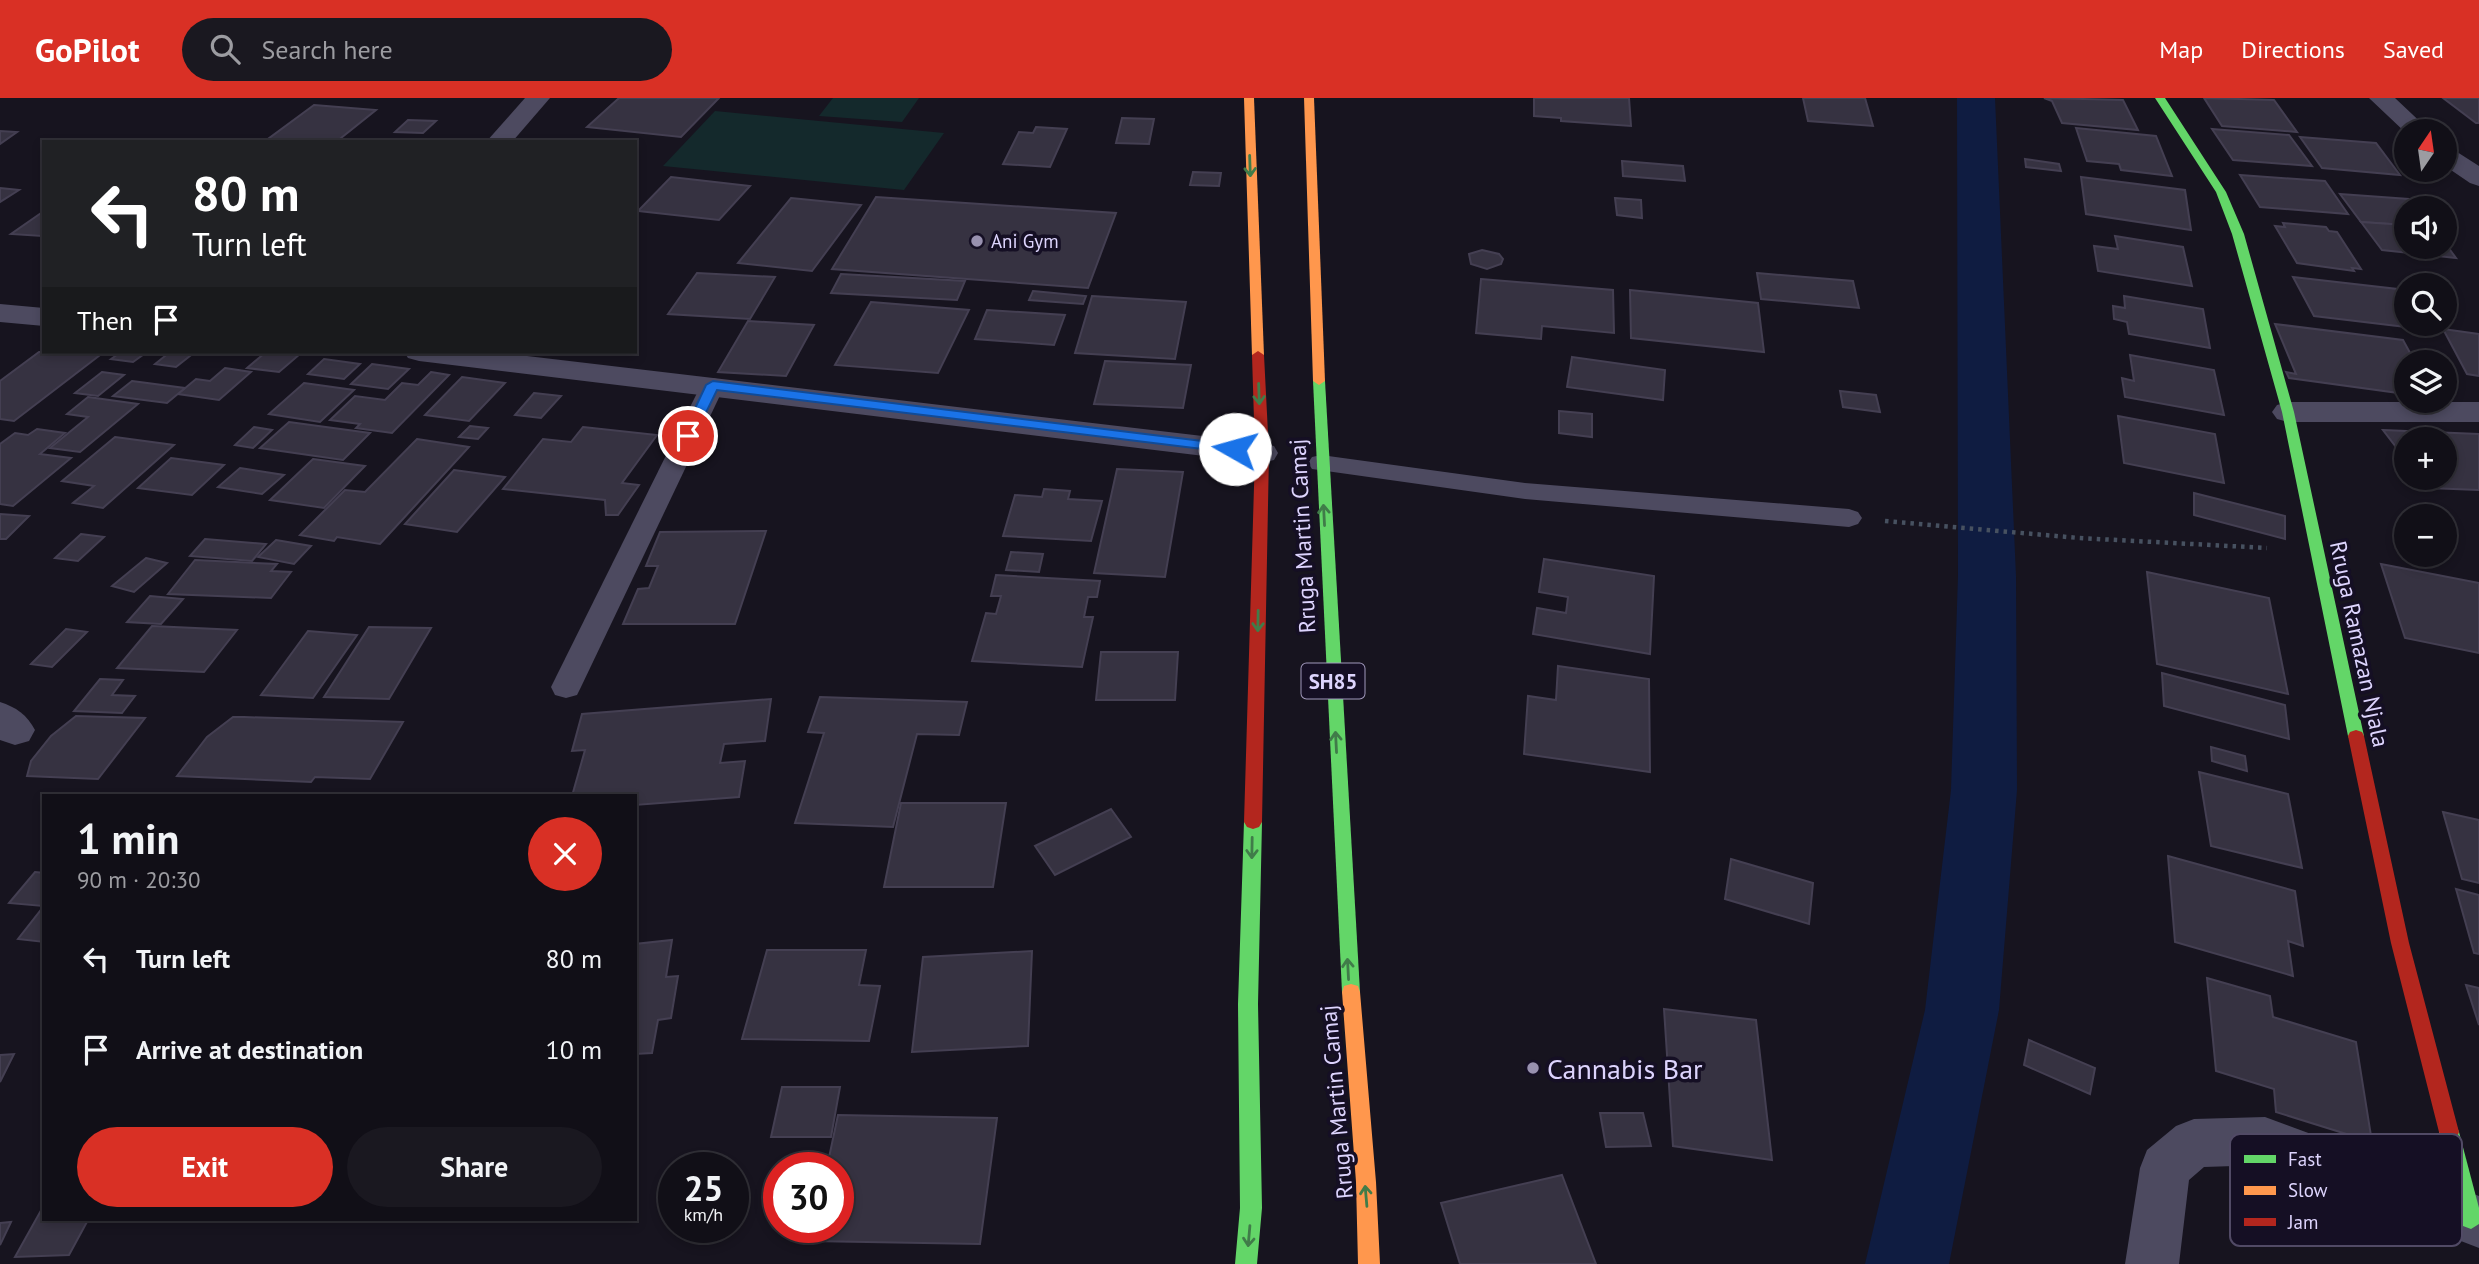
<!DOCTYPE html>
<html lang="en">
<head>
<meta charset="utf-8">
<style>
  body { margin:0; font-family:"PT Sans",sans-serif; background:#1a1820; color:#f1f3f6; height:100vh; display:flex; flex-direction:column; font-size:26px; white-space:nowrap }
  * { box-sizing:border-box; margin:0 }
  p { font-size:23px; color:#9c9ca1 }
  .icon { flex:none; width:38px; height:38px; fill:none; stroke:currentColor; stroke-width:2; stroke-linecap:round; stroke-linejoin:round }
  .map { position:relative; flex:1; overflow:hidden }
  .sheet { position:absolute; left:42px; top:696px; width:595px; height:427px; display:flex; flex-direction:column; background:#110f17; border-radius:0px; box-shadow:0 4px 10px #0003,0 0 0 2px #302f36 }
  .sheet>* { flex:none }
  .guide { position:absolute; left:42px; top:42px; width:595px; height:214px; border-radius:0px; box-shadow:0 4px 10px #0003,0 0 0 2px #302f36; background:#202124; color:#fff; overflow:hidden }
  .needle { width:46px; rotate:13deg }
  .controls { position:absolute; left:2394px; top:21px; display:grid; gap:14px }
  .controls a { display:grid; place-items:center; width:63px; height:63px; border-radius:50%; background:#110f17; box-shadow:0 4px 10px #0003,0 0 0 2px #302f36; font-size:35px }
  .speed { position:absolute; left:658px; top:1054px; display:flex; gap:14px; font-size:35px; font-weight:700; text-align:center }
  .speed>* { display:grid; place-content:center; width:91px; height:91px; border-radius:50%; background:#110f17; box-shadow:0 4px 10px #0003,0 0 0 2px #302f36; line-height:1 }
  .speed small { font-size:18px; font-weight:400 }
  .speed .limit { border:10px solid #d22; background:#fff; color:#111 }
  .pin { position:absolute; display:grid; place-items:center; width:60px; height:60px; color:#fff; margin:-30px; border:4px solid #fff; border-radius:50%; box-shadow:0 2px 7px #0007 }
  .me { position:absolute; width:77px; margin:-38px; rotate:277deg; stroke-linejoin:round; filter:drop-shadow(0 0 5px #0008) }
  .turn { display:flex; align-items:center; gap:24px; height:147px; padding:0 35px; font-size:32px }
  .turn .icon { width:91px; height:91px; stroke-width:2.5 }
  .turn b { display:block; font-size:49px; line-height:60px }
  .then { display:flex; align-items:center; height:66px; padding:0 35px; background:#0003; gap:14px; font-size:26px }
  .round { display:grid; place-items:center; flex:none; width:74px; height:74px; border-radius:37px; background:#1a1820 }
  .head { display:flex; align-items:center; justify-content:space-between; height:119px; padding:0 35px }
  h1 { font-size:42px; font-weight:600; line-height:52px }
  .button { display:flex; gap:14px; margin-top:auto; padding:14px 35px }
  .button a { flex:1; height:80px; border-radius:42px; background:#d93025; color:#fff; font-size:28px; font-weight:600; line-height:80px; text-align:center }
  .button a+a { background:#1a1820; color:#f1f3f6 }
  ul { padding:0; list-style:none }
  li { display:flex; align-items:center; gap:21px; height:91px; padding:0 35px }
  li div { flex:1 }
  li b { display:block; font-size:26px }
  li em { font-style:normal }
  header { display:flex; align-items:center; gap:42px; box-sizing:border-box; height:98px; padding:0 35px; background:#d93025; color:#fff }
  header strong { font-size:33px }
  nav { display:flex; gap:38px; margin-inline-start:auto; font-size:24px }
  .search { width:490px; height:63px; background:#1a1820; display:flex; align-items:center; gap:18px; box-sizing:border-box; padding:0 24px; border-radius:38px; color:#9c9ca1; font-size:26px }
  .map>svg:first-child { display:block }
  .green { fill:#14292c }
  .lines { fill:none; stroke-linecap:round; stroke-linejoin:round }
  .canal { fill:#0f1c41; fill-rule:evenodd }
  .building { fill:#363241; stroke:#443f52; stroke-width:2 }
  .path { stroke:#475160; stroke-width:4.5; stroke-dasharray:3.5 5; stroke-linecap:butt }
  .lane { fill:#4d4a60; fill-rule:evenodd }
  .street { fill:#4d4a60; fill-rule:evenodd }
  .fast { fill:#63d668; fill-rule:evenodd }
  .slow { fill:#ff974d; fill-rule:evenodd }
  .jam { fill:#b3261e; fill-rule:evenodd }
  .oneway { stroke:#407c49 }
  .route { fill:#1a73e8; stroke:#114b97; stroke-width:2 }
  .poi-dot { fill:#9891af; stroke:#150f24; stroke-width:2.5 }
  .labels { text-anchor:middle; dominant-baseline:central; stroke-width:7; stroke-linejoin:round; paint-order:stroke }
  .far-poi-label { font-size:19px; fill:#ddd4fd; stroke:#150f24; text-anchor:start }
  .shield { fill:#150f24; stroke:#a199bc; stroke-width:2 }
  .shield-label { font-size:21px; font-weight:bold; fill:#ddd4fd }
  .street-label { font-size:23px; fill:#ddd4fd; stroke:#150f24 }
  .near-poi-label { font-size:28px; fill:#ddd4fd; stroke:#150f24; text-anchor:start }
  .key { fill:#150f24; stroke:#514a65; stroke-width:2 }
  .key-label { font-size:19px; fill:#ddd4fd }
</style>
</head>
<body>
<header>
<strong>GoPilot</strong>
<div class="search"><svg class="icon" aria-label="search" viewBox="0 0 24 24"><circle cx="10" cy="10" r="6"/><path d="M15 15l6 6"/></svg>Search here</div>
<nav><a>Map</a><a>Directions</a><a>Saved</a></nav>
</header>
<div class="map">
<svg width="2479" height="1166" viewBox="0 0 2479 1166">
  <rect width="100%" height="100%" fill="#17141f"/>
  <!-- green -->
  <g class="green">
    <path d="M833 0H919L902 24 819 18Z"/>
    <path d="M715 13 944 35 904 92 663 68Z"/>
  </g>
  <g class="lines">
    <!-- canal -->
    <path class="canal" d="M1957 0H1995L2016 478 2017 692 1999 912 1949 1166H1865L1925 912 1951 692 1958 478Z"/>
  </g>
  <!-- building -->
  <g class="building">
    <path d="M619 0H719L681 39 587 29Z"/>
    <path d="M1534 0H1629L1631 28 1561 23V20L1534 18Z"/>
    <path d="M1803 0H1865L1873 28 1808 23Z"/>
    <path d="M2044 0 2123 2 2138 32 2062 25 2052 3Z"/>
    <path d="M2204 0 2274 2 2297 34 2222 28Z"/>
    <path d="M2443 0H2479V25H2476Z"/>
    <path d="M314 7 376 12 336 44 268 41Z"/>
    <path d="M1122 20 1154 21 1149 46 1116 45Z"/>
    <path d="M408 22 436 23 423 35 395 34Z"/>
    <path d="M1036 29 1067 31 1050 69 1003 66 1019 34 1033 35Z"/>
    <path d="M2076 30 2156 38 2172 78 2121 72 2119 66 2087 63Z"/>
    <path d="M2212 31 2289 37 2312 68 2233 62Z"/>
    <path d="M0 33 17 34 0 46Z"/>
    <path d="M2300 39 2376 45 2400 77 2322 70Z"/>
    <path d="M2025 61 2059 66 2061 73 2026 69Z"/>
    <path d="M1622 63 1683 68 1685 83 1623 78Z"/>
    <path d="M1193 74 1221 75 1219 88 1190 87Z"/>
    <path d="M2240 77 2325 83 2348 116 2260 109Z"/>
    <path d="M671 79 750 88 719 122 638 113Z"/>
    <path d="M2081 79 2185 92 2191 132 2086 116Z"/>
    <path d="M0 90 19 92 0 104Z"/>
    <path d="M2340 96 2409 101 2417 110H2406V127L2361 124Z"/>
    <path d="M876 99 1116 115 1088 190 832 171Z"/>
    <path d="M791 100 861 107 812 173 738 165Z"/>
    <path d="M1615 100 1641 102 1642 120 1617 117Z"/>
    <path d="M44 113 42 138 11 136Z"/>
    <path d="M2361 124 2406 127V149H2445V145L2456 160 2382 152Z"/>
    <path d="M2283 125 2326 129 2329 133 2337 134 2361 171 2352 170 2354 173 2297 165 2275 128 2285 129Z"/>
    <path d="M2115 138 2183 149 2192 188 2098 173 2094 148 2118 151Z"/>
    <path d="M1482 152 1499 156 1503 161 1501 166 1487 171 1471 166 1469 156Z"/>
    <path d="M697 175 775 179 750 221 668 216Z"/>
    <path d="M1757 175 1853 183 1859 210 1761 201Z"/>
    <path d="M841 176 965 183 957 202 831 195Z"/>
    <path d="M2293 179 2406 192V215L2398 214 2406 229 2314 218Z"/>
    <path d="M1481 181 1613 192 1614 235 1542 228 1541 241 1476 235Z"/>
    <path d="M1630 192 1758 205 1764 254 1631 240Z"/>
    <path d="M1033 193 1086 198 1083 206 1029 202Z"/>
    <path d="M1092 198 1186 204 1175 261 1075 255Z"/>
    <path d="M2124 198 2203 211 2210 250 2129 236 2127 224 2114 221 2113 208 2125 210Z"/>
    <path d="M871 204 969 212 938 275 835 267Z"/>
    <path d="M987 212 1065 217 1054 247 975 241Z"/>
    <path d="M748 223 814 227 786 278 718 274Z"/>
    <path d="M2275 226 2403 242 2415 264H2406V296L2289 280 2286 274 2296 276Z"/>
    <path d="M2443 231 2479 236V278L2467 276Z"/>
    <path d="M39 254H104L14 323 0 321V283Z"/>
    <path d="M121 254H147L133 264 111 261Z"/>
    <path d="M170 254H195L176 269 155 266Z"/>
    <path d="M266 254H285L300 256 279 274 247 270Z"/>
    <path d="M2130 257 2214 272 2224 317 2125 299 2122 280 2134 283Z"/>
    <path d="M1572 259 1665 272 1663 302 1567 289Z"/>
    <path d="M324 261 360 266 344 281 308 276Z"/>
    <path d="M1105 263 1191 267 1183 310 1094 306Z"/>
    <path d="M372 266 409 271 388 291 351 286Z"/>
    <path d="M225 270 251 274 219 302 178 296 196 281 210 283Z"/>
    <path d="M102 274 124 277 98 298 75 295Z"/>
    <path d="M431 274 449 277 392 335 356 330 360 326 330 322 355 298 385 302 402 285 418 287Z"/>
    <path d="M462 279 505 285 469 323 425 317Z"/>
    <path d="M132 283 185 290 167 305 113 298Z"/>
    <path d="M304 285 354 292 320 324 269 316Z"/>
    <path d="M1840 293 1876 297 1880 314 1843 309Z"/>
    <path d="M534 295 561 298 541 320 515 317Z"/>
    <path d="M88 299 138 306 80 354 50 350 88 319 67 316Z"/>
    <path d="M1559 313 1592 316V339L1559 335Z"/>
    <path d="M2118 318 2215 336 2224 385 2124 365Z"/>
    <path d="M289 324 370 335 343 362 260 350Z"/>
    <path d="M470 328 488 330 478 341 459 339Z"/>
    <path d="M254 329 272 332 253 350 235 347Z"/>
    <path d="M583 329 657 337 622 385 639 387 618 417H606L605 402 503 391 543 341 571 344Z"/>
    <path d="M37 331 65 335 40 356 71 360 13 408 0 406V346L15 335 28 337Z"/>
    <path d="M2383 332 2479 336V392L2428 390 2420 380H2445V341H2406V362Z"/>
    <path d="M115 339 174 347 103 410 73 405 94 388 62 383Z"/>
    <path d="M417 341 469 349 380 446 337 439 334 443 300 437 345 392 365 394Z"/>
    <path d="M171 360 224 367 192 397 138 390Z"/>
    <path d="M313 361 365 368 324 410 270 402Z"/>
    <path d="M240 370 284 377 262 396 218 389Z"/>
    <path d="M1117 371 1183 374 1165 479 1094 475Z"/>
    <path d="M454 372 505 379 457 434 405 426Z"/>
    <path d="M1044 391 1070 393 1068 401 1102 403 1091 443 1003 438 1015 397 1042 399Z"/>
    <path d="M2194 395 2285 418V441L2194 417Z"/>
    <path d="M0 416 29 418 6 441H0Z"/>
    <path d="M766 433 735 526H623L638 491 649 490 658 468H646L660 434Z"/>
    <path d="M81 436 104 439 78 463 55 460Z"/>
    <path d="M205 441 266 446 252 463 190 458Z"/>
    <path d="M276 442 311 448 294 466 258 459Z"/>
    <path d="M1011 454 1043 456 1039 474 1006 472Z"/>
    <path d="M146 460 167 465 134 494 112 488Z"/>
    <path d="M1544 461 1654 478 1650 556 1533 536 1537 510 1566 515 1568 499 1539 494Z"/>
    <path d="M195 462 277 466 271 473 291 474 271 500 168 496Z"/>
    <path d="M2381 466 2479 485V555L2405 540Z"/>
    <path d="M2147 474 2269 500 2288 596 2157 566Z"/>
    <path d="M996 477 1100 483 1097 499H1088L1084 519H1093L1082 569 972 563 986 515 996 516 1001 498H991Z"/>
    <path d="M150 498 183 501 161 526 127 524Z"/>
    <path d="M152 528 237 532 204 574 117 570Z"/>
    <path d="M369 529 431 530 389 601 324 599Z"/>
    <path d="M66 531 87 534 52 569 31 566Z"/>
    <path d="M308 533 357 537 313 600 261 597Z"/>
    <path d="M1101 554H1178L1175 602H1096Z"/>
    <path d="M1558 568 1649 581 1650 674 1524 656 1528 598 1556 602Z"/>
    <path d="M2162 575 2285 607 2289 641 2164 608Z"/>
    <path d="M100 581 123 582 112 597 135 598 122 615 74 613Z"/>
    <path d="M820 599 967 604 959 637 917 636 893 729 795 725 824 635 808 634Z"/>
    <path d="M771 601 765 643 724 646 720 665 745 663 739 699 635 707V698H572L585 652 572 653 582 616Z"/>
    <path d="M76 618 145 620 98 681 27 678 31 663 51 638Z"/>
    <path d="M233 619H244L403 624 370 681 315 679 311 684 177 678 207 639Z"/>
    <path d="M2211 649 2245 658 2247 673 2212 663Z"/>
    <path d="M2199 674 2288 696 2302 770 2211 748Z"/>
    <path d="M901 705H1006L993 789H884Z"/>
    <path d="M1111 711 1131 739 1055 777 1035 748Z"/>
    <path d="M2443 714 2479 722V785L2462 781Z"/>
    <path d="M2168 758 2295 793 2303 848 2288 843 2293 878 2175 844Z"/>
    <path d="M1731 761 1813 785 1809 826 1725 801Z"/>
    <path d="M35 774 44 775 43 808 9 805Z"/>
    <path d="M2456 791 2479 797V856L2474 855Z"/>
    <path d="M44 808V844L18 841Z"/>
    <path d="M672 842 666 879 678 878 671 920 658 922 652 955 635 956V846Z"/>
    <path d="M767 852H866L859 887 880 888 869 943 742 941Z"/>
    <path d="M1032 853 1028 948 912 954 923 859Z"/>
    <path d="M2207 880 2270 898 2273 919 2356 944 2372 1044 2276 1014 2274 991 2216 973Z"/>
    <path d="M2466 887 2479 890V927Z"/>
    <path d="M1664 911 1756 922 1772 1062 1673 1048Z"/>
    <path d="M2029 942 2095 970 2090 996 2024 967Z"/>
    <path d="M14 956 0 984V957Z"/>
    <path d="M782 989H840L831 1039H771Z"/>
    <path d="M1600 1015H1643L1651 1048 1606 1049Z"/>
    <path d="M838 1017 997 1020 980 1146 811 1143 814 1129H838V1069H827Z"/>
    <path d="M1562 1077 1596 1166H1460L1441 1105Z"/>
    <path d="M44 1107V1122H88L69 1157 15 1159Z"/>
    <path d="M11 1124 0 1147V1125Z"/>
  </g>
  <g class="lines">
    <!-- path -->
    <path class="path" d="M1885 423 2079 440 2267 450"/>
    <!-- lane -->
    <g class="lane">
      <path d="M713 280 721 282 725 287 581 589 577 597 566 600 555 597 551 589 701 287 705 282Z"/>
      <path d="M1321 357 1525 385 1849 411 1858 414 1862 420 1858 426 1849 429 1525 401 1312 371 1308 365 1312 359Z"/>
    </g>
    <!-- street -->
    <g class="street">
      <path d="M525 0H550L512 44H486Z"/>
      <path d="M2369 0H2395L2430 33H2406V35Z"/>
      <path d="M2445 49 2454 52 2479 68V88L2470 85 2445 68Z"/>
      <path d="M0 206 44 210V228L0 224Z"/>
      <path d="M404 254H493L1262 345 1274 348 1278 355 1274 362 1262 365 419 263 408 260Z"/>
      <path d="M2288 304H2479V324H2288L2277 321 2272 314 2277 307Z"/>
      <path d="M0 604C16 609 27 617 35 632L29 643 15 647 0 642Z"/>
      <path d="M2265 1019 2479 1098V1150L2265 1067 2204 1069 2189 1082 2179 1166H2125L2140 1070 2147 1052 2176 1028 2194 1021Z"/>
    </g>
    <!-- fast -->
    <g class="fast">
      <path d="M2155 0H2165L2226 94 2244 136 2294 314 2364 638 2362 642H2350L2348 638 2282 314 2232 136 2216 94Z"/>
      <path d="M1319 279 1325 283 1360 894 1358 900 1351 902 1344 900 1342 894 1313 283Z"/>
      <path d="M1253 717 1259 719 1262 724 1258 906 1262 1110 1257 1166H1235L1240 1110 1238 906 1244 724 1247 719Z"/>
      <path d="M2449 1024 2456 1027 2459 1034 2479 1110V1126L2471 1131 2463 1128 2460 1120 2439 1034 2442 1027Z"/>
    </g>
    <!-- slow -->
    <g class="slow">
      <path d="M1244 0H1254L1264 257 1258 261 1252 257Z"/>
      <path d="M1304 0H1314L1325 283 1319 287 1313 283Z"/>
      <path d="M1351 886 1358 888 1360 894 1376 1084 1380 1166H1358L1356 1084 1342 894 1344 888Z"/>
    </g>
    <!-- jam -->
    <g class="jam">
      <path d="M1258 253 1264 257 1269 355 1262 724 1259 729 1253 731 1247 729 1244 724 1255 355 1252 257Z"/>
      <path d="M2356 632 2362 634 2364 638 2409 845 2459 1034 2456 1041 2449 1044 2442 1041 2439 1034 2391 845 2348 638 2350 634Z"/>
    </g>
  </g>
  <!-- one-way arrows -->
  <defs><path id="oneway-shaft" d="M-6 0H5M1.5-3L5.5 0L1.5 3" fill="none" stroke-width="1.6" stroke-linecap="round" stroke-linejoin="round" transform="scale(1.75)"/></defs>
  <g class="oneway">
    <use href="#oneway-shaft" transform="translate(1250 68) rotate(88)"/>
    <use href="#oneway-shaft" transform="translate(1259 296) rotate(88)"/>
    <use href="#oneway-shaft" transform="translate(1324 417) rotate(-93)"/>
    <use href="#oneway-shaft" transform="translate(1258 523) rotate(91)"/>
    <use href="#oneway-shaft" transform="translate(1336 644) rotate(-93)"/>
    <use href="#oneway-shaft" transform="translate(1252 750) rotate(91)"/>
    <use href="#oneway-shaft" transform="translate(1348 871) rotate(-93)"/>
    <use href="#oneway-shaft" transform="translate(1366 1098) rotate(-95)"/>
    <use href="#oneway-shaft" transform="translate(1249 1138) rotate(95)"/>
  </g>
  <!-- route -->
  <path class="route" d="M713 283 1235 347 1242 351 1235 355 717 292 693 341H684L682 338 706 287Z"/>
  <!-- markers -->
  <g class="poi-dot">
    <circle cx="977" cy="143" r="7"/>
    <circle cx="1533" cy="970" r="7"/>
  </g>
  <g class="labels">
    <!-- far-poi labels -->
    <g class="far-poi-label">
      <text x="991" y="143">Ani Gym</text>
    </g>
    <!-- shield labels -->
    <rect class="shield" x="1301.5" y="565.5" width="63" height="35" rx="5"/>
    <g class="shield-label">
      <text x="1333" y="583">SH85</text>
    </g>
    <!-- street labels -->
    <g class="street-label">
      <text transform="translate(1302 438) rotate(-93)">Rruga Martin Camaj</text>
      <text transform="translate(2360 546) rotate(78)">Rruga Ramazan Njala</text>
      <text transform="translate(1336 1004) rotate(-95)">Rruga Martin Camaj</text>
    </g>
    <!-- near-poi labels -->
    <g class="near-poi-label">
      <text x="1547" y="970">Cannabis Bar</text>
    </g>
  </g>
  <!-- legend -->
  <rect x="2230" y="1036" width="232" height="112" rx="10" class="key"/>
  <rect x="2244" y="1057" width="32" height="8" fill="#63d668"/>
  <rect x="2244" y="1088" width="32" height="9" fill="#ff974d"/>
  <rect x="2244" y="1120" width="32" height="8" fill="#b3261e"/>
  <g class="key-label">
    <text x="2288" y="1068">Fast</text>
    <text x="2288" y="1099">Slow</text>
    <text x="2288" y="1131">Jam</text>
  </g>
</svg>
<div class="controls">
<a><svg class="needle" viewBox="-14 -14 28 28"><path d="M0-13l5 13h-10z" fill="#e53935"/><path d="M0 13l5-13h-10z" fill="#9c9ca1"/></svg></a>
<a><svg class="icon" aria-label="sound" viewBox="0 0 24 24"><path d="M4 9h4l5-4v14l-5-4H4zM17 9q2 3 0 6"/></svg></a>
<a><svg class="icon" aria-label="search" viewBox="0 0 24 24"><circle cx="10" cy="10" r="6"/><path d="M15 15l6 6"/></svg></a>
<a><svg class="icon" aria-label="layers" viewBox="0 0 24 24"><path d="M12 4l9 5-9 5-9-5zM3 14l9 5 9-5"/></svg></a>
<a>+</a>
<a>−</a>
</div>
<div class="speed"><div>25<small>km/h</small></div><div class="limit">30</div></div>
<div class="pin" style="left:688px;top:338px;background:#d93025"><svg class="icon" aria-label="arrive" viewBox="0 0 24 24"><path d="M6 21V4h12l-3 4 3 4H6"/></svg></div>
<svg class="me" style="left:1235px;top:351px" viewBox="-20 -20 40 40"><circle r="19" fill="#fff"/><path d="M0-13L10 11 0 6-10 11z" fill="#1a73e8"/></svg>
<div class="guide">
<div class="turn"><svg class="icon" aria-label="left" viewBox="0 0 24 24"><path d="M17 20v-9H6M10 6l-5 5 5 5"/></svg><div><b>80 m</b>Turn left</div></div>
<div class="then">Then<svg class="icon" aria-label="arrive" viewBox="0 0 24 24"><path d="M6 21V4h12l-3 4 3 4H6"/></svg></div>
</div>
<section class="sheet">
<div class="head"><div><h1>1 min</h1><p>90 m · 20:30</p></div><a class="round" style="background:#d93025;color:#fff"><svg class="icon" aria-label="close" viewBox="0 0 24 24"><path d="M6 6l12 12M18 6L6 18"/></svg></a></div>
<ul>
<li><svg class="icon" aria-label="left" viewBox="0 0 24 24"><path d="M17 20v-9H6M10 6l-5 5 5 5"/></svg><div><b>Turn left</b></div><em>80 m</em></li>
<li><svg class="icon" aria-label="arrive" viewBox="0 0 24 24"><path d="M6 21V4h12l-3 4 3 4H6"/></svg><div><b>Arrive at destination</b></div><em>10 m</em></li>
</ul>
<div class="button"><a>Exit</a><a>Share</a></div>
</section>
</div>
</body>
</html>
